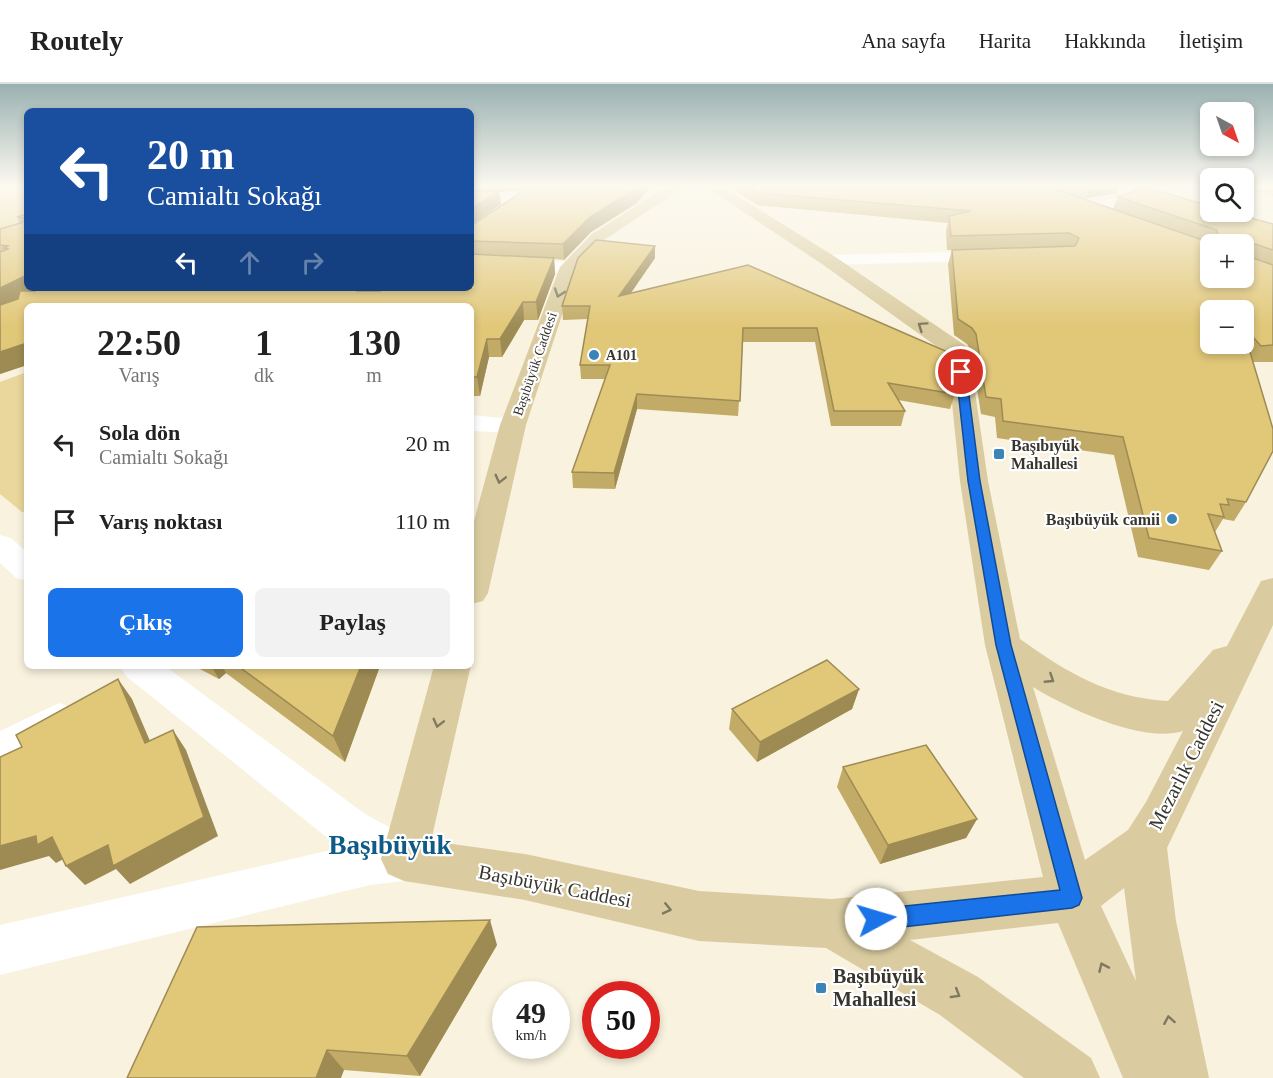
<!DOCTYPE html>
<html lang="tr">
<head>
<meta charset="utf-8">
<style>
  body { margin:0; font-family:Georgia,serif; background:#f2f2f2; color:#222; height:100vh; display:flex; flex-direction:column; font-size:22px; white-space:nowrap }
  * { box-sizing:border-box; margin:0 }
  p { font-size:20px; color:#767676 }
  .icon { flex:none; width:33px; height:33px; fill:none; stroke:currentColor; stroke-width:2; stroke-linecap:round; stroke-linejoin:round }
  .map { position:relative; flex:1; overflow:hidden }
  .sheet { position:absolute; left:24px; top:219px; width:450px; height:366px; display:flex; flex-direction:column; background:#fff; border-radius:9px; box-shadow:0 3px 9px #0003 }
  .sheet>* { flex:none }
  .top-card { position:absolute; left:24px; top:24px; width:450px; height:183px; border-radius:9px; box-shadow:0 3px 9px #0003; background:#1a4fa0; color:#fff; overflow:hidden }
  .needle { width:39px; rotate:140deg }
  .buttons { position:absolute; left:1200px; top:18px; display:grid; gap:12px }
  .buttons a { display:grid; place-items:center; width:54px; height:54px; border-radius:9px; background:#fff; box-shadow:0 3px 9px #0003; font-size:30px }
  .speed { position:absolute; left:492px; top:897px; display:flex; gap:12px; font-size:30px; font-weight:700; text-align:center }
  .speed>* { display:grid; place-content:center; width:78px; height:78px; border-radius:50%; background:#fff; box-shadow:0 3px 9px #0003; line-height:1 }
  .speed small { font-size:15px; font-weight:400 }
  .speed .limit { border:9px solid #d22; background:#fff; color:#111 }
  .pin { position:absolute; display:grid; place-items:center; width:51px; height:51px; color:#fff; margin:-26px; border:3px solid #fff; border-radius:50%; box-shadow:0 2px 6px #0007 }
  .me { position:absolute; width:66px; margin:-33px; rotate:84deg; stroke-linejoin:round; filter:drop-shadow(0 0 4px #0008) }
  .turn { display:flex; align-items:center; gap:21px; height:126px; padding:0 24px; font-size:27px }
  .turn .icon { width:78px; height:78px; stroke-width:2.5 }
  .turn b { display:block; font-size:42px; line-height:51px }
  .lanes { display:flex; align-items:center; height:57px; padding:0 24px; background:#0003; justify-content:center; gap:30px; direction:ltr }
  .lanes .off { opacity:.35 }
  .eta { display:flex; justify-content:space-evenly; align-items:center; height:102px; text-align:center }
  .eta b { font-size:36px; font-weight:600; line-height:42px }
  .primary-button { display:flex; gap:12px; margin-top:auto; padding:12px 24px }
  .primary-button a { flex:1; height:69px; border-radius:9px; background:#1a73e8; color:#fff; font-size:24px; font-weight:600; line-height:69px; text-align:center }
  .primary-button a+a { background:#f2f2f2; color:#222 }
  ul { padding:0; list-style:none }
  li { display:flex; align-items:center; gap:18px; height:78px; padding:0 24px }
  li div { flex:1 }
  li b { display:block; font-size:22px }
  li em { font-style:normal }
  header { display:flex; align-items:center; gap:36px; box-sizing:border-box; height:84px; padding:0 30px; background:#fff; border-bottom:2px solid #e0e0e0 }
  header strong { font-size:28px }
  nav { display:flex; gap:33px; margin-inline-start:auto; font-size:21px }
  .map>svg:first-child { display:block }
  .green { fill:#ead79b }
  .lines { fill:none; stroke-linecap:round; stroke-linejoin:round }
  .minor { fill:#fff; fill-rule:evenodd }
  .major { fill:#dacca0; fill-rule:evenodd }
  .wall { fill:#c2ab67; fill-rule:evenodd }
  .shaded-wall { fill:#9e8b54 }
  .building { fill:#e1c778; stroke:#9e8b54; stroke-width:1.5 }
  .oneway { stroke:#807961 }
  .route { fill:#1a73e8; stroke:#114b97; stroke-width:1.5 }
  .poi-dot { fill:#3a84b8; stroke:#fff; stroke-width:2 }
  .labels { text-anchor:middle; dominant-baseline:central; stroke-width:4.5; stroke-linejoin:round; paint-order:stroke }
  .far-poi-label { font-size:14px; font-weight:bold; fill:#37352d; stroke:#fff; text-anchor:start }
  .far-street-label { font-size:14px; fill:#37352d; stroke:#fff }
  .poi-label { font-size:16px; font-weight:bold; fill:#37352d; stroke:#fff; text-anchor:start }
  .near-street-label { font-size:20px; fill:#37352d; stroke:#fff }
  .near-poi-label { font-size:20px; font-weight:bold; fill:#37352d; stroke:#fff; text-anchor:start }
  .near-district-label { font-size:27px; font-weight:bold; fill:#0f5a87; stroke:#fff }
</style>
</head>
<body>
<header>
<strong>Routely</strong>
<nav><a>Ana sayfa</a><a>Harita</a><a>Hakkında</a><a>İletişim</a></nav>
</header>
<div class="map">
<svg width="1273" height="994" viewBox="0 0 1273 994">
  <rect width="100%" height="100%" fill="#f8f2de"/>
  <!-- green -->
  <g class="green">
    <path d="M0 103H27V140L0 150Z"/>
    <path d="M27 288V428H22L0 410V298Z"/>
  </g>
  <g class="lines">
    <!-- minor -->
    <g class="minor">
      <path d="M1127 103H1142L1145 107 1128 119 1090 128 1083 124 1085 121 1118 113 1129 106Z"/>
      <path d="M526 109 533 113 531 116 471 119V111Z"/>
      <path d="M994 167 1003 172 1000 176 828 181 819 176 828 171Z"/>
      <path d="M471 174 569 178 578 183 569 188 471 184Z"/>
      <path d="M471 331 522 336 526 341 522 346 513 349 471 347Z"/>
      <path d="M0 451 11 454 27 468V497L16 494 0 479Z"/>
      <path d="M120 582H165L365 730 420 760 427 775 420 790 404 797 370 801 0 891V841L340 764 126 592Z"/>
      <path d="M59 619 73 624 79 635C68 656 23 676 0 684V647Z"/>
    </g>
    <!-- major -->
    <g class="major">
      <path d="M666 103H684L604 156 577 185 526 341 488 509 483 517 471 520V448L500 341 560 183 592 150Z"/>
      <path d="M706 103H723L834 172 966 262 969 267 988 397 1020 555C1066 588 1109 614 1168 617L1213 566 1227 562 1261 497 1273 494V541L1167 764 1176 837 1209 994H1123L1058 839 910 856 978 893 1091 974 1100 994H1024L940 931 826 864 699 857 525 816 404 797 388 790 381 775 434 582 471 581 431 757 525 770 699 807 832 815 1043 793 985 561 960 397 947 270 822 180ZM1033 603C1067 624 1143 660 1183 647L1146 718 1128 746 1085 776ZM1124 804 1136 897 1101 822Z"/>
      <path d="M1248 103 1273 104V113L1250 106Z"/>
    </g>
  </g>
  <!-- wall -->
  <g class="wall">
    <path d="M471 103H525L520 107 499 108 501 120 471 141Z"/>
    <path d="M529 103H650L637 119 591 148 564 176 554 175 555 190 538 236H524L502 273H489L480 312H471V222H27V281L0 290V145L20 139 17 133 27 130V204L377 207 471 204V142Z"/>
    <path d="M730 103H1119L1117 109 1086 114 1070 111 1113 125 1118 113 1273 140V278H1253L1246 418 1234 437 1223 435 1215 448 1222 467 1209 486 1138 473 1114 371 997 354 995 333 981 330 971 267 967 260 954 251 948 180 952 166 982 165 947 166 946 146 948 139 757 121ZM1210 160H1244L1210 194ZM1244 226V260H1210Z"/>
    <path d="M655 174 630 209 748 181 955 310 950 325 898 316 905 327 901 342H831L815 258H743L738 332 637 325 615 405 573 404 572 388 605 295H581L580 281 588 235 563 236 562 222Z"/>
    <path d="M194 582H380L345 678 226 589 219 595Z"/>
    <path d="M859 605 852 625 757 678 729 645 732 625Z"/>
    <path d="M843 683 977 735 966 754 880 780 837 703Z"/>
    <path d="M497 861 420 992 344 986 127 994Z"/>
  </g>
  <!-- shaded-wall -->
  <g class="shaded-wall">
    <path d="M638 103H650L637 119 591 148 564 176 563 160 590 133Z"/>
    <path d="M1090 103H1119L1117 109 1086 114Z"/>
    <path d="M499 107 501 120 471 141V125Z"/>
    <path d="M655 162V174L620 225 619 212Z"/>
    <path d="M554 174 555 190 538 236 536 218Z"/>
    <path d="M27 191V204H44L0 225V204Z"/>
    <path d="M356 204H380L359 222 355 205Z"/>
    <path d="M523 218 524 236 502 273 500 255Z"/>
    <path d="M487 255 489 273 480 312 477 293Z"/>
    <path d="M27 259V281L0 290V268Z"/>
    <path d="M637 310V325L615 405 614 389Z"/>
    <path d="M211 582H222L226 589 219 595Z"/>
    <path d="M361 582H380L345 678 333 652Z"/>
    <path d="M118 595 132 615 159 678 145 659Z"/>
    <path d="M859 605 852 625 757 678 760 658Z"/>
    <path d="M173 646 186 666 218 752 130 800 116 785 85 801 66 782 108 761Z"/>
    <path d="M977 735 966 754 880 780 888 761Z"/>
    <path d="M36 752 52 753 71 771 56 779 49 772 0 786V762Z"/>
    <path d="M490 836 497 861 420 992 407 972Z"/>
    <path d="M327 966 344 986 341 994H316Z"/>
  </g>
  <!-- building -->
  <g class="building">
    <path d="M529 103H638L590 133 563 160 471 157V142Z"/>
    <path d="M749 103H1049L1214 160H1210V194H1244V160H1217L1219 159 1217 146 1118 113 1145 103 1210 122V128H1229L1273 140V166L1252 159 1249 161 1250 173 1273 181V261L1261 262 1244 243V226H1210V260H1244V248L1273 345V367L1246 418 1227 415 1229 421 1220 420 1224 433 1208 430 1222 467 1149 454 1123 353 1003 337 1001 315 986 313 976 250 972 244 958 235 952 166 1075 162 1079 154 1069 149 951 152 949 132 971 127 758 109Z"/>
    <path d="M471 107H499L471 125Z"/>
    <path d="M27 130V134L17 133Z"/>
    <path d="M27 137V191L0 204V168L8 165 4 164 8 162 0 161V145Z"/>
    <path d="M596 156 655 162 619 212 748 181 950 269 955 310 888 299 905 327H834L817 244H743L740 317 637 310 614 389 572 388 610 281H580L590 222H562L578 174Z"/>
    <path d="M471 170 554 174 536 218H523L500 255H487L477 293H471V222H27V259L0 268V221L18 215 20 207H35L40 204H356L355 205 357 207H380L384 204H471Z"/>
    <path d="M827 576 859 605 760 658 732 625Z"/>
    <path d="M238 582H361L333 652Z"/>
    <path d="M118 595 145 659 173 646 204 733 113 782 108 761 66 782 52 753 37 761 36 752 0 762V673L22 663 16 651Z"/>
    <path d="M926 661 977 735 888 761 843 683Z"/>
    <path d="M490 836 407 972 327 966 316 994H127L197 843Z"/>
  </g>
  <!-- one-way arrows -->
  <defs><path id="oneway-chevron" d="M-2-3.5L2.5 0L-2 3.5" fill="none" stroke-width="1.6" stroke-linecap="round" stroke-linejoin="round" transform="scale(1.5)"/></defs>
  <g class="oneway">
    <use href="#oneway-chevron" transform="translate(559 209) rotate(109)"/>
    <use href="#oneway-chevron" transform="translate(922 242) rotate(-145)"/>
    <use href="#oneway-chevron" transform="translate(500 395) rotate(104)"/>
    <use href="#oneway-chevron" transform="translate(1050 595) rotate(33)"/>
    <use href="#oneway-chevron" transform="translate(438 639) rotate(104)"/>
    <use href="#oneway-chevron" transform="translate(667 825) rotate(13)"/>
    <use href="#oneway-chevron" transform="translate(1103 883) rotate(-114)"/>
    <use href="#oneway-chevron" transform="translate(956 910) rotate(31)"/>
    <use href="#oneway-chevron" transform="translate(1169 936) rotate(-100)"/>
  </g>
  <!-- sky -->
  <linearGradient id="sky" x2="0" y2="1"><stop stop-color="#9ab1b1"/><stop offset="0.42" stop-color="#fcf9f0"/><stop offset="1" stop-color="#fcf9f0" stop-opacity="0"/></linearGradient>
  <rect width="1273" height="243" fill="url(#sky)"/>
  <!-- route -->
  <path class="route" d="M961 285 966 288 980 397 1011 561 1082 814 1079 821 1072 824 876 846 868 843 865 835 868 828 876 825 1060 806 996 561 968 397 956 288Z"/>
  <!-- markers -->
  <g class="poi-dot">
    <circle cx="594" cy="271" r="6"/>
    <rect x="993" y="364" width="12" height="12" rx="3"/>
    <circle cx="1172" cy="435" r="6"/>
    <rect x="815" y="898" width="12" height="12" rx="3"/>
  </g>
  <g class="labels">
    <!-- far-poi labels -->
    <g class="far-poi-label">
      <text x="606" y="271">A101</text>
    </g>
    <!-- far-street labels -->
    <g class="far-street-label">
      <text transform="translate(535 280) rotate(-71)">Başıbüyük Caddesi</text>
    </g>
    <!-- poi labels -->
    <g class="poi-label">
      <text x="1011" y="361">Başıbıyük<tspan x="1011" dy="18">Mahallesi</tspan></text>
      <text x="1160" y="435" text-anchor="end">Başıbüyük camii</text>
    </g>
    <!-- near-street labels -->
    <g class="near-street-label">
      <text transform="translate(1186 681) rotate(-63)">Mezarlık Caddesi</text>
      <text transform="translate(555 802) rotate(11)">Başıbüyük Caddesi</text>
    </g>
    <!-- near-poi labels -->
    <g class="near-poi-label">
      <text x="833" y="892">Başıbüyük<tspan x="833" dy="23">Mahallesi</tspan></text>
    </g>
    <!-- near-district labels -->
    <g class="near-district-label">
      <text x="390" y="761">Başıbüyük</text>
    </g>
  </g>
</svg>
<div class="buttons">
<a><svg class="needle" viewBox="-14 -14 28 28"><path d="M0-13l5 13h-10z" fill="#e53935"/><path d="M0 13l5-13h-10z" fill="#767676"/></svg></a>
<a><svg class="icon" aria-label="search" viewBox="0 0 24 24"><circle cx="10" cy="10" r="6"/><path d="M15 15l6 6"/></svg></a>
<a>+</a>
<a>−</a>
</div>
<div class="speed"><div>49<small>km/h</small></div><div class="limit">50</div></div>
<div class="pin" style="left:961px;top:288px;background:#d93025"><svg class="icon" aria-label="arrive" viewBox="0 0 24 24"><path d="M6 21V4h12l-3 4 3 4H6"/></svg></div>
<svg class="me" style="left:876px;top:835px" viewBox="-20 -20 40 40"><circle r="19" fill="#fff"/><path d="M0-13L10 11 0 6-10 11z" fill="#1a73e8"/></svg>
<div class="top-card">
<div class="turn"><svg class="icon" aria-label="left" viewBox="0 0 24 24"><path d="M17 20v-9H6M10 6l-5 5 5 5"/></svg><div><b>20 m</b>Camialtı Sokağı</div></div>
<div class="lanes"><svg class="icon" aria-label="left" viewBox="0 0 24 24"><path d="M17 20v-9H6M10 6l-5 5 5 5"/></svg><svg class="icon off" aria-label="ahead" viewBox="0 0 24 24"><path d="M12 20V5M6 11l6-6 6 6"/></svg><svg class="icon off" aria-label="right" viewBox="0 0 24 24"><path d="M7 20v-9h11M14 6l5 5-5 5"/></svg></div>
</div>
<section class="sheet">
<div class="eta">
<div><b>22:50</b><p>Varış</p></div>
<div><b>1</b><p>dk</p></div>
<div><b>130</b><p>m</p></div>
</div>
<ul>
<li><svg class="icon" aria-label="left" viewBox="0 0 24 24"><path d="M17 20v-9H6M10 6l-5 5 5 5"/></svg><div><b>Sola dön</b><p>Camialtı Sokağı</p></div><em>20 m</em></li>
<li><svg class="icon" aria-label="arrive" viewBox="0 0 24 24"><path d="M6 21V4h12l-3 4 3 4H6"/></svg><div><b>Varış noktası</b></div><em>110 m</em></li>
</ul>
<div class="primary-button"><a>Çıkış</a><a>Paylaş</a></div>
</section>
</div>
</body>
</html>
